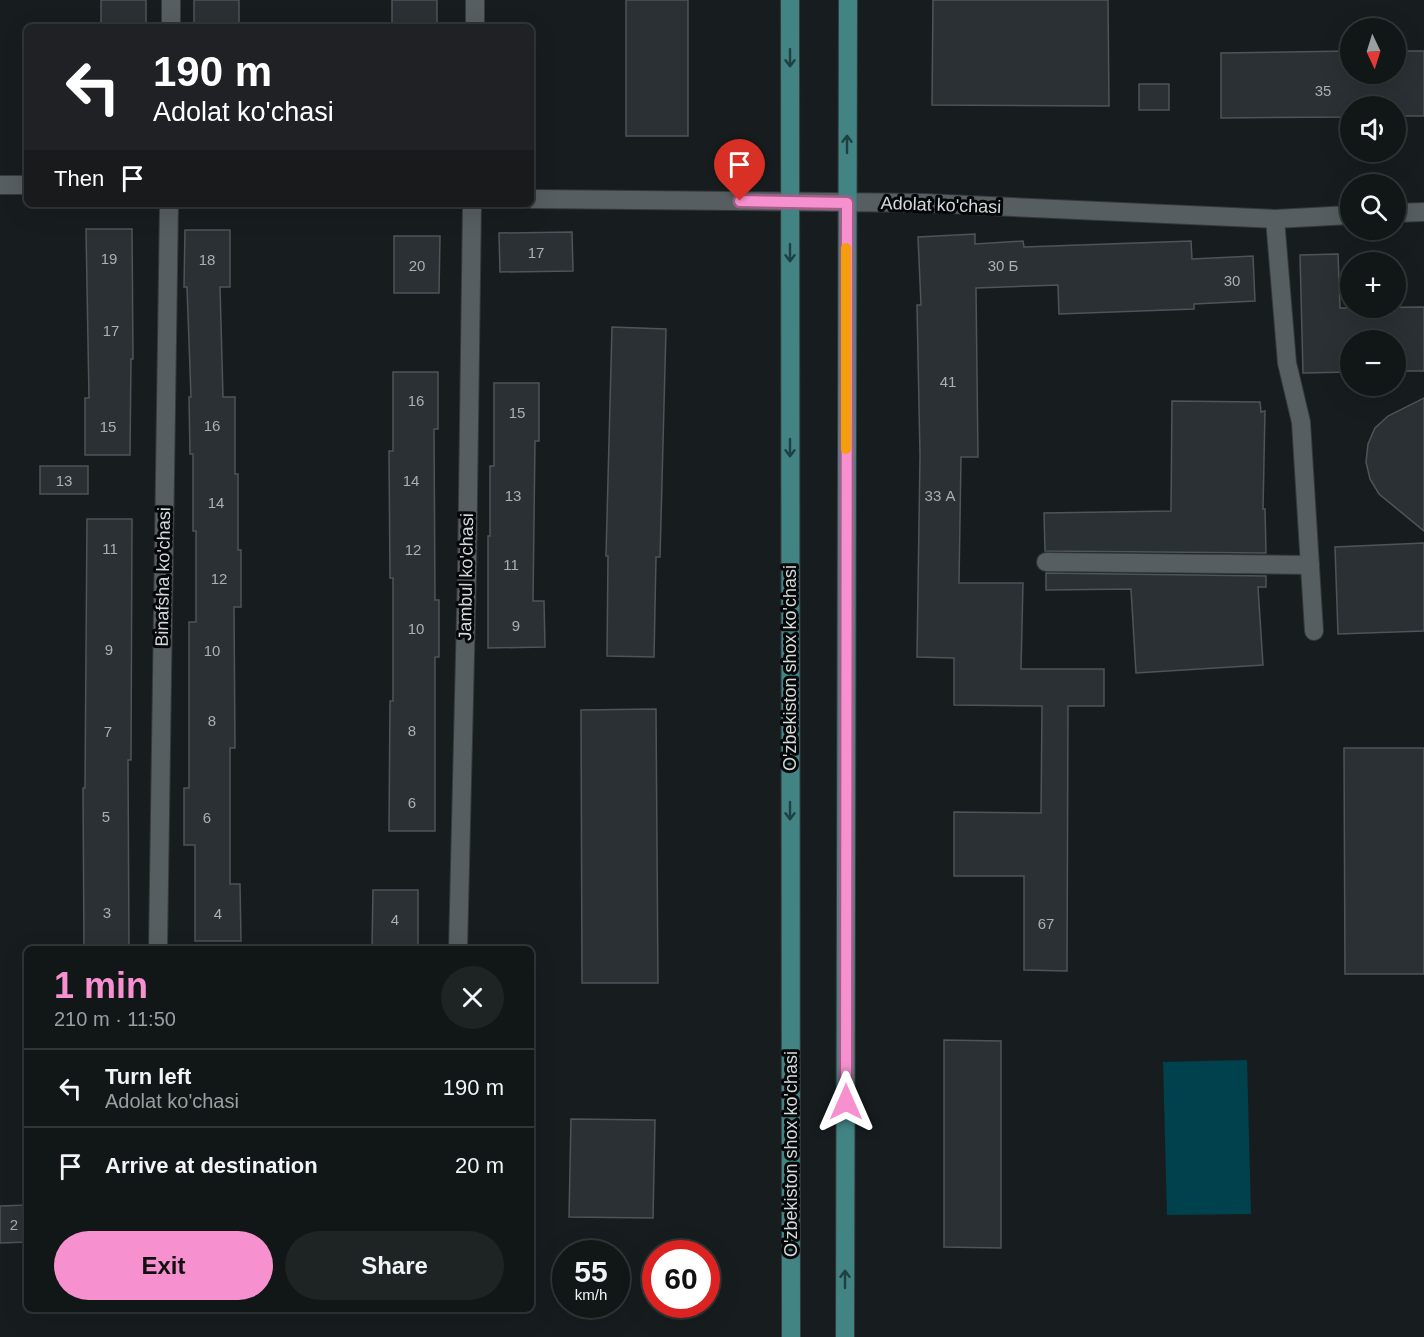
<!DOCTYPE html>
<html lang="en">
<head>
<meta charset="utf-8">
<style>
  body { margin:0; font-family:Arial,sans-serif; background:#1e2324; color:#f1f3f6; height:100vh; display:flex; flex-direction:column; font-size:22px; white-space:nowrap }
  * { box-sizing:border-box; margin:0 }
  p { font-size:20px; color:#9c9fa1 }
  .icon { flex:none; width:33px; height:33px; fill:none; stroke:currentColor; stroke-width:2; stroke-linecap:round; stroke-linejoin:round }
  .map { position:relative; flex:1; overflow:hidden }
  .details { position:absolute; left:24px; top:946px; width:510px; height:366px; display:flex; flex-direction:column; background:#111617; border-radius:9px; box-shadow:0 6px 24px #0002,0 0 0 2px #303536 }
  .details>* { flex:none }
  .top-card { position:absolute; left:24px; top:24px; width:510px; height:183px; border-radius:9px; box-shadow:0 6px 24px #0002,0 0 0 2px #303536; background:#202124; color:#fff; overflow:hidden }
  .needle { width:39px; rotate:176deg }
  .buttons { position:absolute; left:1340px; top:18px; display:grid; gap:12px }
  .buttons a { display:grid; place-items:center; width:66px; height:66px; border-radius:50%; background:#111617; box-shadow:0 6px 24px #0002,0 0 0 2px #303536; font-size:30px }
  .speed { position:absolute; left:552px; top:1240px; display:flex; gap:12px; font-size:30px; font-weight:700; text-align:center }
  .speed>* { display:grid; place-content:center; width:78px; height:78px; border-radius:50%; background:#111617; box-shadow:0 6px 24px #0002,0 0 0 2px #303536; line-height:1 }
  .speed small { font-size:15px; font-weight:400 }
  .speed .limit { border:9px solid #d22; background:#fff; color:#111 }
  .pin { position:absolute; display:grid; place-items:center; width:51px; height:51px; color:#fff; margin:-62px -26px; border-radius:50% 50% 50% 0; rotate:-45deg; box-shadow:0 0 6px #0007 }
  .pin .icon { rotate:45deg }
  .me { position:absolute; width:66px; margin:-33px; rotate:0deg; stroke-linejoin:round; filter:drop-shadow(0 0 4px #0008) }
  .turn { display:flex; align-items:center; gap:21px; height:126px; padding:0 30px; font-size:27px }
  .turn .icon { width:78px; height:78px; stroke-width:2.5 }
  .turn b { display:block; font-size:42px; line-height:51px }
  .then { display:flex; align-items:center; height:57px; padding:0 30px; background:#0003; gap:12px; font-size:22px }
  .round { display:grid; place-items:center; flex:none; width:63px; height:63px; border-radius:32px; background:#1e2324 }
  .headline { display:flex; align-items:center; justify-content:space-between; height:102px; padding:0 30px }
  h1 { font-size:36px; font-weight:800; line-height:45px; color:#f790cf }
  .primary-button { display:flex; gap:12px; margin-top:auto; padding:12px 30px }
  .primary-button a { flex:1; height:69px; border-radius:36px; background:#f790cf; color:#111; font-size:24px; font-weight:800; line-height:69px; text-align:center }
  .primary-button a+a { background:#1e2324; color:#f1f3f6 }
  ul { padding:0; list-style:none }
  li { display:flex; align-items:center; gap:18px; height:78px; padding:0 30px; border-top:2px solid #303536 }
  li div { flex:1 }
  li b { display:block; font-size:22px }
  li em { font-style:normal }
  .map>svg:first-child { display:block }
  .green { fill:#00414e }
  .building { fill:#2b3034; stroke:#4e5459; stroke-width:1.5 }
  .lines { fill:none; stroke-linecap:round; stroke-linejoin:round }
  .street-casing { stroke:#353a3b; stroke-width:20 }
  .primary-casing { stroke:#353a3b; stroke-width:20 }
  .street { stroke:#565e61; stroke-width:18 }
  .primary { stroke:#428484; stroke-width:18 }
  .oneway { stroke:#203f40 }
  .route-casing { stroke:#a15e87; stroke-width:15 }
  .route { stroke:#f790cf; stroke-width:10 }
  .slow { stroke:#f59e0b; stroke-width:10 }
  .labels { text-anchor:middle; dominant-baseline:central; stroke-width:6; stroke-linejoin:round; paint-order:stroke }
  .number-label { font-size:15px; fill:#aaafb0 }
  .street-label { font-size:18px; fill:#d4d9da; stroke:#050708 }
</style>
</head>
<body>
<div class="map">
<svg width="1424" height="1337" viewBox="0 0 1424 1337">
  <rect width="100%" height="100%" fill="#171d1f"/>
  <!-- green -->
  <path class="green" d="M1247 1060 1251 1214 1167 1215 1163 1062Z"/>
  <!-- building -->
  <g class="building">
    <rect x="101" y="0" width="45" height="27"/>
    <rect x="194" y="0" width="45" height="27"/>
    <rect x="392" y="0" width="45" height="27"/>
    <rect x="626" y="0" width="62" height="136"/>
    <path d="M933 0H1108L1109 106 932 105Z"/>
    <path d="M1350 51V74H1395V51H1424V116H1395V106H1350V117L1221 118V53Z"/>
    <rect x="1139" y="84" width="30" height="26"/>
    <path d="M86 229H132L133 359H131L130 455H85V398H89Z"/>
    <path d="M185 230H230V287H220L223 397H235V474H238V550H241V607H234L235 748H230V884H240L241 941H195V845H184V788H189V622H196V531H193V454H190L189 397H191L187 287H184Z"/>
    <path d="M572 232 573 271 500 272 499 233Z"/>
    <path d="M975 234V244L1023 241 1024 247 1191 241 1192 259 1253 256 1255 301 1194 304V309L1059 314 1058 285 976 288 978 457H961L959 583H1023L1021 669H1104V706H1068L1067 971 1024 970V876H954V812L1041 813 1042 706 954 705V658L917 657 920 456 917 305H921L918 237Z"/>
    <path d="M394 236H440L439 293H394Z"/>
    <path d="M1338 254 1340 308 1424 307V371H1395V340H1350V372L1303 373 1300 255Z"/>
    <path d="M612 327 666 329 660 557H656L654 657 607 656 608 556H606Z"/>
    <path d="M393 372H438V429H434L435 600H439V657H435V831H389L390 701H393V578H390L389 451H393Z"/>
    <path d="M494 383H539V441H535L533 601H544L545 647 488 648V536H490V466H494Z"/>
    <path d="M1424 398V531L1379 494 1370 479 1366 462 1368 444 1375 428 1388 416Z"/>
    <path d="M1172 401 1260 402 1261 412 1265 411 1263 509H1265L1266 553 1045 551 1044 513 1171 511Z"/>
    <rect x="40" y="466" width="48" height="28"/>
    <path d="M87 519H132L131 760H128L129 950H84L83 788H85Z"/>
    <path d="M1424 543V631L1338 634 1335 547Z"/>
    <path d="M1046 573 1266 576V587H1258L1263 665 1136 673 1131 589 1046 590Z"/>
    <path d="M656 709 658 983H582L581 710Z"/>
    <path d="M1344 748H1424V974H1345Z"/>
    <path d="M373 890H418V947H372Z"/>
    <path d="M944 1040 1001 1041V1248L944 1247Z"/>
    <path d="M571 1119 655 1120 653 1218 569 1217Z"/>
    <path d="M27 1205V1242L0 1243V1206Z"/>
  </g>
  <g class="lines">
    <defs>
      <g id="street">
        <path d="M171 27V0"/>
        <path d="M475 27V0"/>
        <path d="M0 185H27"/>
        <path d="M531 199 925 203 1275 219 1350 215"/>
        <path d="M1395 213 1424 212"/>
        <path d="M1275 219 1287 363 1301 422 1314 631"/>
        <path d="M1046 562 1310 565"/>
        <path d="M158 950 169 204"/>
        <path d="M458 950 467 571 472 204"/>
      </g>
      <g id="primary">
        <path d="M790 0 791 1337"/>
        <path d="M845 1337 848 0"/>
      </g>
    </defs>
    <!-- street casing -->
    <use href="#street" class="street-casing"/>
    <!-- primary casing -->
    <use href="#primary" class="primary-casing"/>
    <!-- street -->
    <use href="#street" class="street"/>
    <!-- primary -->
    <use href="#primary" class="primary"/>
  </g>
  <!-- one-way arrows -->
  <defs><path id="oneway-shaft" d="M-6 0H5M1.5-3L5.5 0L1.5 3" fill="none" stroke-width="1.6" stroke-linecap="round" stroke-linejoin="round" transform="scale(1.5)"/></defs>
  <g class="oneway">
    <use href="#oneway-shaft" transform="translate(790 58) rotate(90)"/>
    <use href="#oneway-shaft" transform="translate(847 144) rotate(-90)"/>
    <use href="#oneway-shaft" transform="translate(790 253) rotate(90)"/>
    <use href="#oneway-shaft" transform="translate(790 448) rotate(90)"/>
    <use href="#oneway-shaft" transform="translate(790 811) rotate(90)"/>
    <use href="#oneway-shaft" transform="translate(845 1279) rotate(-90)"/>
  </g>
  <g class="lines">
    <defs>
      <path id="route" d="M740 201 847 203 846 1102"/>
    </defs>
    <!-- route casing -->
    <use href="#route" class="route-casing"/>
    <!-- route -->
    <use href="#route" class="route"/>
    <!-- slow -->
    <path class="slow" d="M846 449V248"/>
  </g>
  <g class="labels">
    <!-- number labels -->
    <g class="number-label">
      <text x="1323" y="90">35</text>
      <text x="536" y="252">17</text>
      <text x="109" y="258">19</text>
      <text x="207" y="259">18</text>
      <text x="417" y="265">20</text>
      <text x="1003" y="265">30 Б</text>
      <text x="1232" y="280">30</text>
      <text x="111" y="330">17</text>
      <text x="948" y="381">41</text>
      <text x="416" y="400">16</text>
      <text x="517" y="412">15</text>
      <text x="212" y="425">16</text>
      <text x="108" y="426">15</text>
      <text x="64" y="480">13</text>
      <text x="411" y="480">14</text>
      <text x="513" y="495">13</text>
      <text x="940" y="495">33 А</text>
      <text x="216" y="502">14</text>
      <text x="110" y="548">11</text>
      <text x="413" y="549">12</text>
      <text x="511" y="564">11</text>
      <text x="219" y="578">12</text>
      <text x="516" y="625">9</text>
      <text x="416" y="628">10</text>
      <text x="109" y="649">9</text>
      <text x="212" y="650">10</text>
      <text x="212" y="720">8</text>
      <text x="412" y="730">8</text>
      <text x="108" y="731">7</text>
      <text x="412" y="802">6</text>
      <text x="106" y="816">5</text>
      <text x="207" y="817">6</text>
      <text x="107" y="912">3</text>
      <text x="218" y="913">4</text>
      <text x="395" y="919">4</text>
      <text x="1046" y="923">67</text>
      <text x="14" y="1224">2</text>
    </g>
    <!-- street labels -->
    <g class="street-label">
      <text transform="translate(941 205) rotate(2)">Adolat ko'chasi</text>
      <text transform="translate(163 577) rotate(-89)">Binafsha ko'chasi</text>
      <text transform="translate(466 577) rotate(-89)">Jambul ko'chasi</text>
      <text transform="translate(790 668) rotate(-90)">O'zbekiston shox ko'chasi</text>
      <text transform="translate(791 1154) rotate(-90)">O'zbekiston shox ko'chasi</text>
    </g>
  </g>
</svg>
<div class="buttons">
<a><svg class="needle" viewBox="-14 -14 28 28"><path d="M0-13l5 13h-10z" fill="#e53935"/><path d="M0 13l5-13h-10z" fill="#9c9fa1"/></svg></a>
<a><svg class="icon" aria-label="sound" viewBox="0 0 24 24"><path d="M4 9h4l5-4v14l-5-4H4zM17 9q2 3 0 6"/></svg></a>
<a><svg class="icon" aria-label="search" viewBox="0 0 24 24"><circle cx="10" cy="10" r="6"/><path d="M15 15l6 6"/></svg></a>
<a>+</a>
<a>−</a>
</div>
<div class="speed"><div>55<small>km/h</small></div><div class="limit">60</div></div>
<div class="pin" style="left:740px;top:201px;background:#d93025"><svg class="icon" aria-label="arrive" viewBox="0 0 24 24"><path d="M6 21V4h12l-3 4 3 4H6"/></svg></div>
<svg class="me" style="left:846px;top:1102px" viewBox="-20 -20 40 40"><path d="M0-17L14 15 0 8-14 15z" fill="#f790cf" stroke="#fff" stroke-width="4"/></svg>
<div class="top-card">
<div class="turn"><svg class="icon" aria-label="left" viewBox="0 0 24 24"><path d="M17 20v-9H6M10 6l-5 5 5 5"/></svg><div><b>190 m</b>Adolat ko'chasi</div></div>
<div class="then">Then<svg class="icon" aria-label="arrive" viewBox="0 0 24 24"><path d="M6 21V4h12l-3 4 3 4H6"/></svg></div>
</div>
<section class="details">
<div class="headline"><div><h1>1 min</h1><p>210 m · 11:50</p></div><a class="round"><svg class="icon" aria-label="close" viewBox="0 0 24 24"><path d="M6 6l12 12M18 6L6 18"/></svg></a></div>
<ul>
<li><svg class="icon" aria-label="left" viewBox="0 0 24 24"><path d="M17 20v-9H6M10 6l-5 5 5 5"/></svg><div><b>Turn left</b><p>Adolat ko'chasi</p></div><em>190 m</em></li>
<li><svg class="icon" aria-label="arrive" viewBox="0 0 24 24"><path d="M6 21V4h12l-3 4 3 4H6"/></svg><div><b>Arrive at destination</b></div><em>20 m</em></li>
</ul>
<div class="primary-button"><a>Exit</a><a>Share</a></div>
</section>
</div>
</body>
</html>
